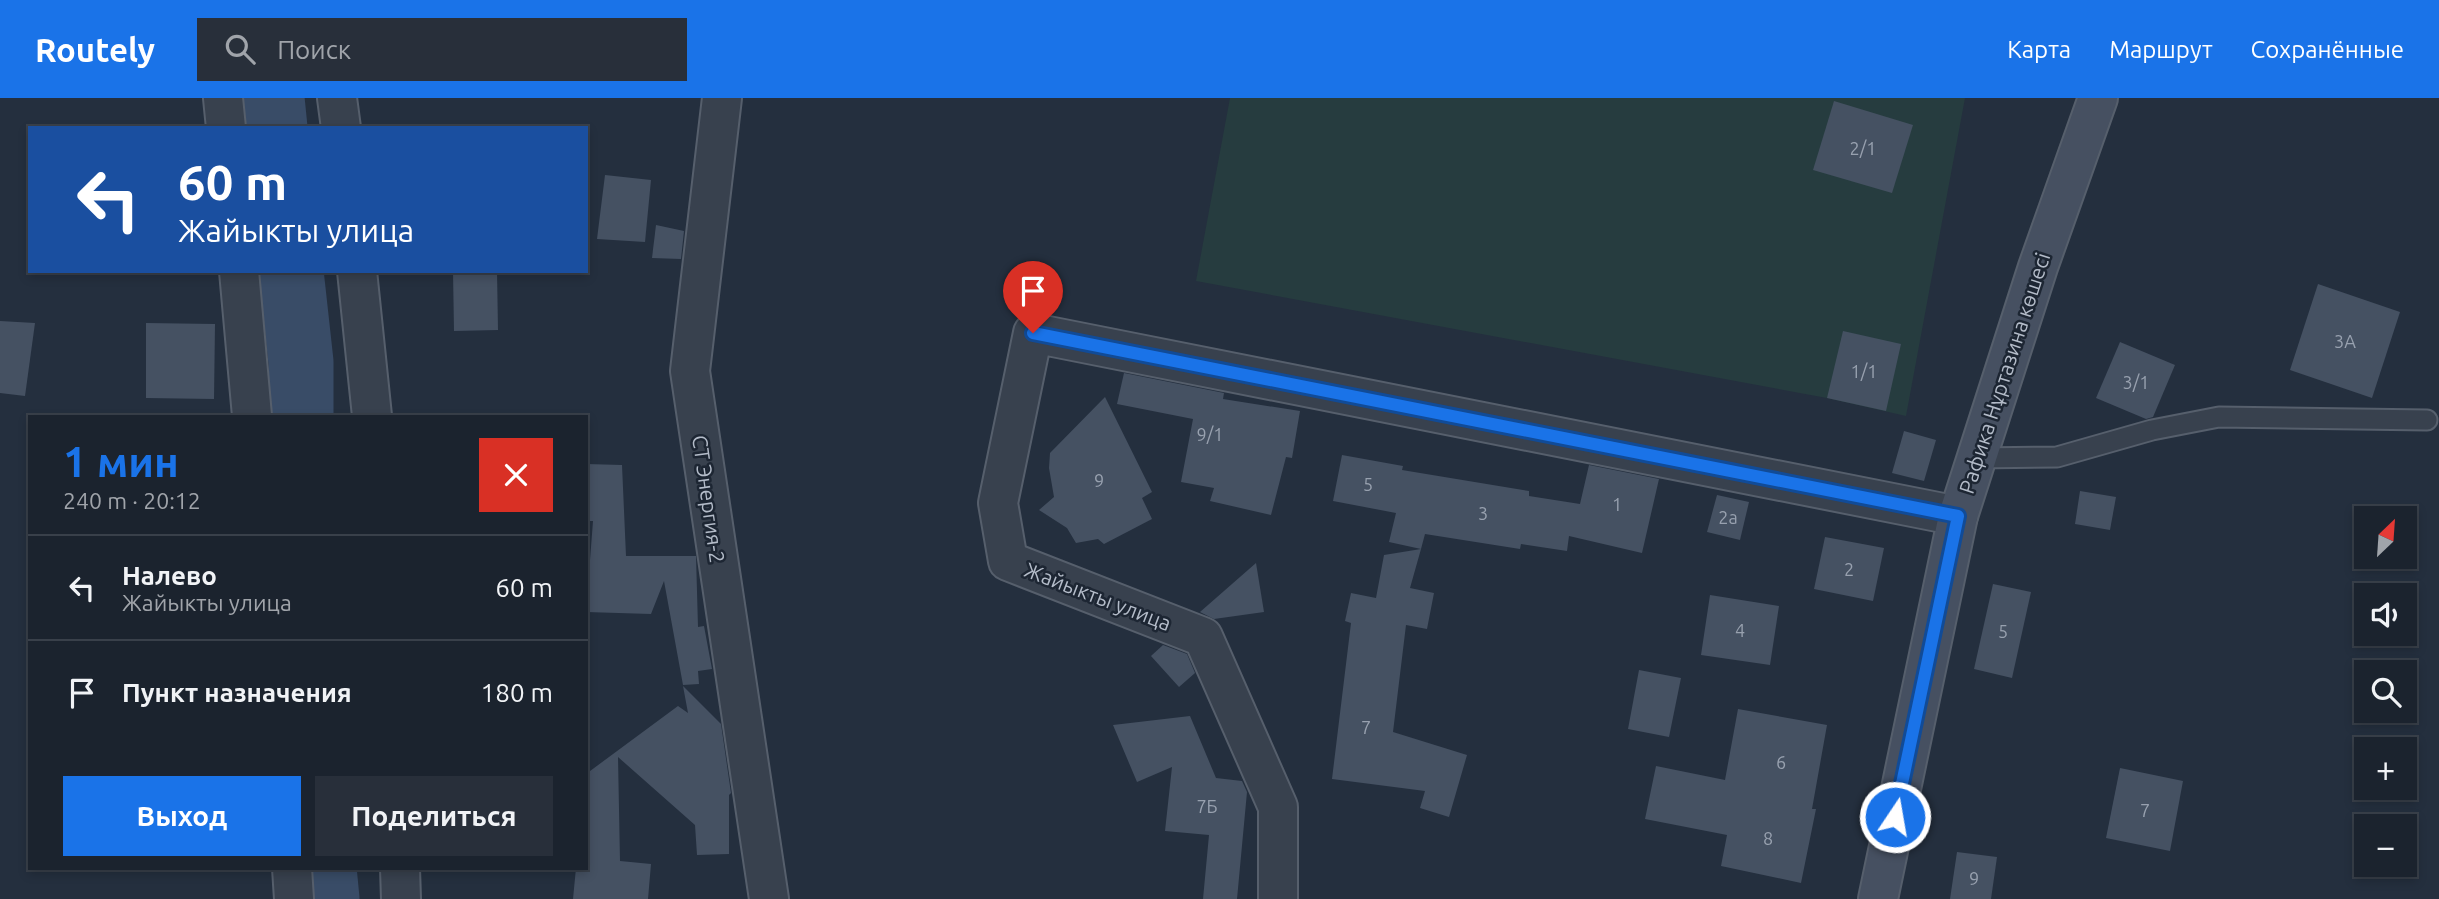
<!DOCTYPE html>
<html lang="ru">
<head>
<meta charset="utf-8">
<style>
  body { margin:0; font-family:Ubuntu,sans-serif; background:#282f3a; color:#f1f3f6; height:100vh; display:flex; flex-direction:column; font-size:26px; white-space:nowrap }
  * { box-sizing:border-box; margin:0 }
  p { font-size:23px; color:#a0a4aa }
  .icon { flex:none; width:38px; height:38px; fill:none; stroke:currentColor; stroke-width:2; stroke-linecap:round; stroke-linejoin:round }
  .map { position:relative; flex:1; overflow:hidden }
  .details { position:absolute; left:28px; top:317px; width:560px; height:455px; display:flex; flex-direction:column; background:#1b232e; border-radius:0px; box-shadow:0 4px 10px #0003,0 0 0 2px #39404a }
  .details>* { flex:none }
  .banner { position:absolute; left:28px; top:28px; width:560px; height:147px; border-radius:0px; box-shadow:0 4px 10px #0003,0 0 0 2px #39404a; background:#1a4fa0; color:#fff; overflow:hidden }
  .needle { width:46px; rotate:25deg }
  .controls { position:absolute; left:2354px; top:408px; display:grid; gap:14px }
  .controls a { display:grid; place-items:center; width:63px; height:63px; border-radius:0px; background:#1b232e; box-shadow:0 4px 10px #0003,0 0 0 2px #39404a; font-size:35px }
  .pin { position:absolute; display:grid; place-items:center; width:60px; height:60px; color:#fff; margin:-72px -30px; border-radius:50% 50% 50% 0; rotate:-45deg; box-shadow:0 0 7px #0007 }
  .pin .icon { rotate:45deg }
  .me { position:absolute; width:77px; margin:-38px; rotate:12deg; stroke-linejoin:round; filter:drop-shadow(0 0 5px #0008) }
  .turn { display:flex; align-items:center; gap:24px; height:147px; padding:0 35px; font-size:32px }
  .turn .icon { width:91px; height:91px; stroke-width:2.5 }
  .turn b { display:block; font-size:49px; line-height:60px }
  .round { display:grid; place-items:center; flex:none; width:74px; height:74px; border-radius:0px; background:#282f3a }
  .overview { display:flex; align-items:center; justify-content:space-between; height:119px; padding:0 35px }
  h1 { font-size:42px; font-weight:700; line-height:52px; color:#1a73e8 }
  .primary-button { display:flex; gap:14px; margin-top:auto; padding:14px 35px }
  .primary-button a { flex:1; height:80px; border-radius:0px; background:#1a73e8; color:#fff; font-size:28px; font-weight:700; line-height:80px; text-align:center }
  .primary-button a+a { background:#282f3a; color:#f1f3f6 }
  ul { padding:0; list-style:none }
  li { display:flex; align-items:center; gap:21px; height:105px; padding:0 35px; border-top:2px solid #39404a }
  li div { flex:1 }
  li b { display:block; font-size:26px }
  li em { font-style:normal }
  header { display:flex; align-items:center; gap:42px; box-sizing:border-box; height:98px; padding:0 35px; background:#1a73e8; color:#fff }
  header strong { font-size:33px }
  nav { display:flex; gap:38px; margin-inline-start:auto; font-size:24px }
  .search { width:490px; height:63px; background:#282f3a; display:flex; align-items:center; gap:18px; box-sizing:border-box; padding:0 24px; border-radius:0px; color:#a0a4aa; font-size:26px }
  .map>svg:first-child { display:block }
  .green { fill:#263c3f }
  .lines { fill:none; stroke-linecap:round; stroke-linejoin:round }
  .river { stroke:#394c67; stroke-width:65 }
  .building { fill:#455162 }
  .lane-casing { stroke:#565f6c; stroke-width:23 }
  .street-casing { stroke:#565f6c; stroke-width:42 }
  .secondary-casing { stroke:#565f6c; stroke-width:42 }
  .lane { stroke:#38414e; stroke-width:19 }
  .street { stroke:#38414e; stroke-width:38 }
  .secondary { stroke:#465061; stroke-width:38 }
  .route-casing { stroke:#114b97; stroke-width:18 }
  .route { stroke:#1a73e8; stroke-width:12 }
  .labels { text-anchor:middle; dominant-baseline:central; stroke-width:5; stroke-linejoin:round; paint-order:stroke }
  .number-label { font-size:18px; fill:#98a1af }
  .street-label { font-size:21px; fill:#b4bcc9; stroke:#1d2633 }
</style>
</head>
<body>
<header>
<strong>Routely</strong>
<div class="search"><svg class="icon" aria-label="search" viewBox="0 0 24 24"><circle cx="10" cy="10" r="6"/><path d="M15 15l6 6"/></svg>Поиск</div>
<nav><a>Карта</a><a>Маршрут</a><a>Сохранённые</a></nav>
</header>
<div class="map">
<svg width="2439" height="801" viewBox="0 0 2439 801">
  <rect width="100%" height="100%" fill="#242f3e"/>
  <!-- green -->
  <path class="green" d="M1230 0H1965L1906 318 1827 300 1196 183Z"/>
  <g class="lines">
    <!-- river -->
    <g class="river">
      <path d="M272 0 275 30"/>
      <path d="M291 173 301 264V318"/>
      <path d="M324 770 327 801"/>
    </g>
  </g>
  <!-- building -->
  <g class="building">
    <path d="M1834 3 1913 27 1892 95 1813 72Z"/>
    <path d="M605 77 651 82 645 144 597 141Z"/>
    <path d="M656 127 684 133 681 161 652 160Z"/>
    <path d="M453 173H497L498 232 454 233Z"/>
    <path d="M2318 186 2400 214 2372 300 2290 272Z"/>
    <path d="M0 223 35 225 25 298 0 295Z"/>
    <path d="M146 225 215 226 214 301 146 300Z"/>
    <path d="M1843 233 1901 246 1886 313 1827 300Z"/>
    <path d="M2120 244 2175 267 2153 319 2146 321 2096 300Z"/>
    <path d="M1124 275 1224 295 1223 301 1300 313 1292 360 1286 359 1271 417 1210 403 1214 390 1181 384 1193 321 1117 306Z"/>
    <path d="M1105 299 1152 394 1142 400 1152 421 1104 446 1098 441 1076 445 1067 430 1039 412 1054 399 1049 370 1050 355Z"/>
    <path d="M1904 333 1936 342 1924 383 1892 375Z"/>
    <path d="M1342 357 1403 368 1402 372 1529 393V398L1580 406 1589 367 1659 381 1642 455 1569 438 1567 453 1521 446 1520 451 1425 436 1421 451 1389 444 1396 415 1333 403Z"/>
    <path d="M586 366 622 367 626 458H696L698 529 704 528 712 571 698 573 699 586 683 587 664 483 651 516 586 514 593 423H586Z"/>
    <path d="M2080 393 2116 399 2110 432 2075 426Z"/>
    <path d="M1717 397 1749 404 1740 442 1707 434Z"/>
    <path d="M1825 439 1884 450 1873 503 1814 491Z"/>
    <path d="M1421 451 1410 490 1434 495 1427 531 1406 527 1393 634 1467 657 1449 719 1420 710 1425 693 1332 681 1351 525 1345 523 1351 495 1376 500 1384 457Z"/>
    <path d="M1256 465 1264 514 1214 521 1200 514Z"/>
    <path d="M1993 486 2031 494 2012 580 1974 571Z"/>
    <path d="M1710 497 1779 508 1770 567 1701 557Z"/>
    <path d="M1163 547 1187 556 1195 575 1179 589 1151 558Z"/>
    <path d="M1639 572 1681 580 1669 639 1628 631Z"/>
    <path d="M683 588 721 626 731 695 729 697V756L697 757 695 727 618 659 620 763 651 766 648 801H573L576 770H586V676L678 608 688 615Z"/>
    <path d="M1738 611 1827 627 1812 711H1816L1801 785 1721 768 1727 737 1645 721 1656 668 1725 682Z"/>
    <path d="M1190 618 1216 680 1242 683 1247 694 1237 801H1203L1209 737 1165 733 1172 669 1137 684 1113 627Z"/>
    <path d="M2120 670 2183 683 2170 753 2106 740Z"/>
    <path d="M1957 754 1997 759 1991 801H1950Z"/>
  </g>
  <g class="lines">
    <defs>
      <path id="lane" d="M1976 360 2057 359 2152 332 2219 319 2427 322"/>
      <g id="street">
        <path d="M223 0 226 30"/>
        <path d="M337 0 341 30"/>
        <path d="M722 0 690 273 769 801"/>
        <path d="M239 173 252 318"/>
        <path d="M357 173 372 318"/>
        <path d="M292 770 294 801"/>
        <path d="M400 770 401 801"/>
        <path d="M1278 801V709L1203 539 1008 463 998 405 1033 235 1958 418"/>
      </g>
      <path id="secondary" d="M1878 801 1958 418 2038 169 2098 0"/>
    </defs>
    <!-- lane casing -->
    <use href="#lane" class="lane-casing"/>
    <!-- street casing -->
    <use href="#street" class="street-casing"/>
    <!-- secondary casing -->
    <use href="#secondary" class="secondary-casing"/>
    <!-- lane -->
    <use href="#lane" class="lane"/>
    <!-- street -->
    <use href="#street" class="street"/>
    <!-- secondary -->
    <use href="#secondary" class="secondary"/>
  </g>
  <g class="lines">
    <defs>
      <path id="route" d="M1033 235 1958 418 1895 719"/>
    </defs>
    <!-- route casing -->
    <use href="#route" class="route-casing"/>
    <!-- route -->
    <use href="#route" class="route"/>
  </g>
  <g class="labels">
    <!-- number labels -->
    <g class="number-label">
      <text x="1863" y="50">2/1</text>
      <text x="2345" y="243">3А</text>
      <text x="1864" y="273">1/1</text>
      <text x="2136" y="284">3/1</text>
      <text x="1210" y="336">9/1</text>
      <text x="1099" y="382">9</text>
      <text x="1368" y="386">5</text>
      <text x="1617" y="406">1</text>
      <text x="1483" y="415">3</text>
      <text x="1728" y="419">2а</text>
      <text x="1849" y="471">2</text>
      <text x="1740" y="532">4</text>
      <text x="2003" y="533">5</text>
      <text x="1366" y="629">7</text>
      <text x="1781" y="664">6</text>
      <text x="1207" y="708">7Б</text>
      <text x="2145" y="712">7</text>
      <text x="1768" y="740">8</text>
      <text x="1974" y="780">9</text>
    </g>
    <!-- street labels -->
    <g class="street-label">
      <text transform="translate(2004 275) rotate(-72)">Рафика Нұртазина көшесі</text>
      <text transform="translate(709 401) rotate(82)">СТ Энергия-2</text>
      <text transform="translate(1098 498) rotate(21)">Жайыкты улица</text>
    </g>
  </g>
</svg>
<div class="controls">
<a><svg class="needle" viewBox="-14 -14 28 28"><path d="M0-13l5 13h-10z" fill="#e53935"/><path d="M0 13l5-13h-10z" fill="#a0a4aa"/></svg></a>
<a><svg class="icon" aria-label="sound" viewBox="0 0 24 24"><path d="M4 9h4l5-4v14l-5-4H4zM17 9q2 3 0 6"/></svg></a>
<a><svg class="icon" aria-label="search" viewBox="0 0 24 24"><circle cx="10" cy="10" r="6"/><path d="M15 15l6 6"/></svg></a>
<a>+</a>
<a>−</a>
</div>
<div class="pin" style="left:1033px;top:235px;background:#d93025"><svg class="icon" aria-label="arrive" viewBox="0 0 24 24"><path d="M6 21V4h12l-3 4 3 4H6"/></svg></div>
<svg class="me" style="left:1895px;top:719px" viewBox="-20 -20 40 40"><circle r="17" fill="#1a73e8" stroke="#fff" stroke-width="3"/><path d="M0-11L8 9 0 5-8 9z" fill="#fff"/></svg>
<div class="banner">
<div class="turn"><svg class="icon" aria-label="left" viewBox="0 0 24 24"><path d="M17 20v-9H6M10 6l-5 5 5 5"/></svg><div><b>60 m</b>Жайыкты улица</div></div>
</div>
<section class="details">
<div class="overview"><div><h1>1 мин</h1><p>240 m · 20:12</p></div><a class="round" style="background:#d93025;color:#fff"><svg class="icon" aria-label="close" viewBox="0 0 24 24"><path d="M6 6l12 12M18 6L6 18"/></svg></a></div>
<ul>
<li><svg class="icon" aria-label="left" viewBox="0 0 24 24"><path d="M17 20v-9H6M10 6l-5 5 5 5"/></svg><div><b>Налево</b><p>Жайыкты улица</p></div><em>60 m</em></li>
<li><svg class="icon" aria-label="arrive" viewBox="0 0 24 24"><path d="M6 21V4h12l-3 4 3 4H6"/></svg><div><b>Пункт назначения</b></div><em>180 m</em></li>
</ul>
<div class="primary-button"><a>Выход</a><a>Поделиться</a></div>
</section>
</div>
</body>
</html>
